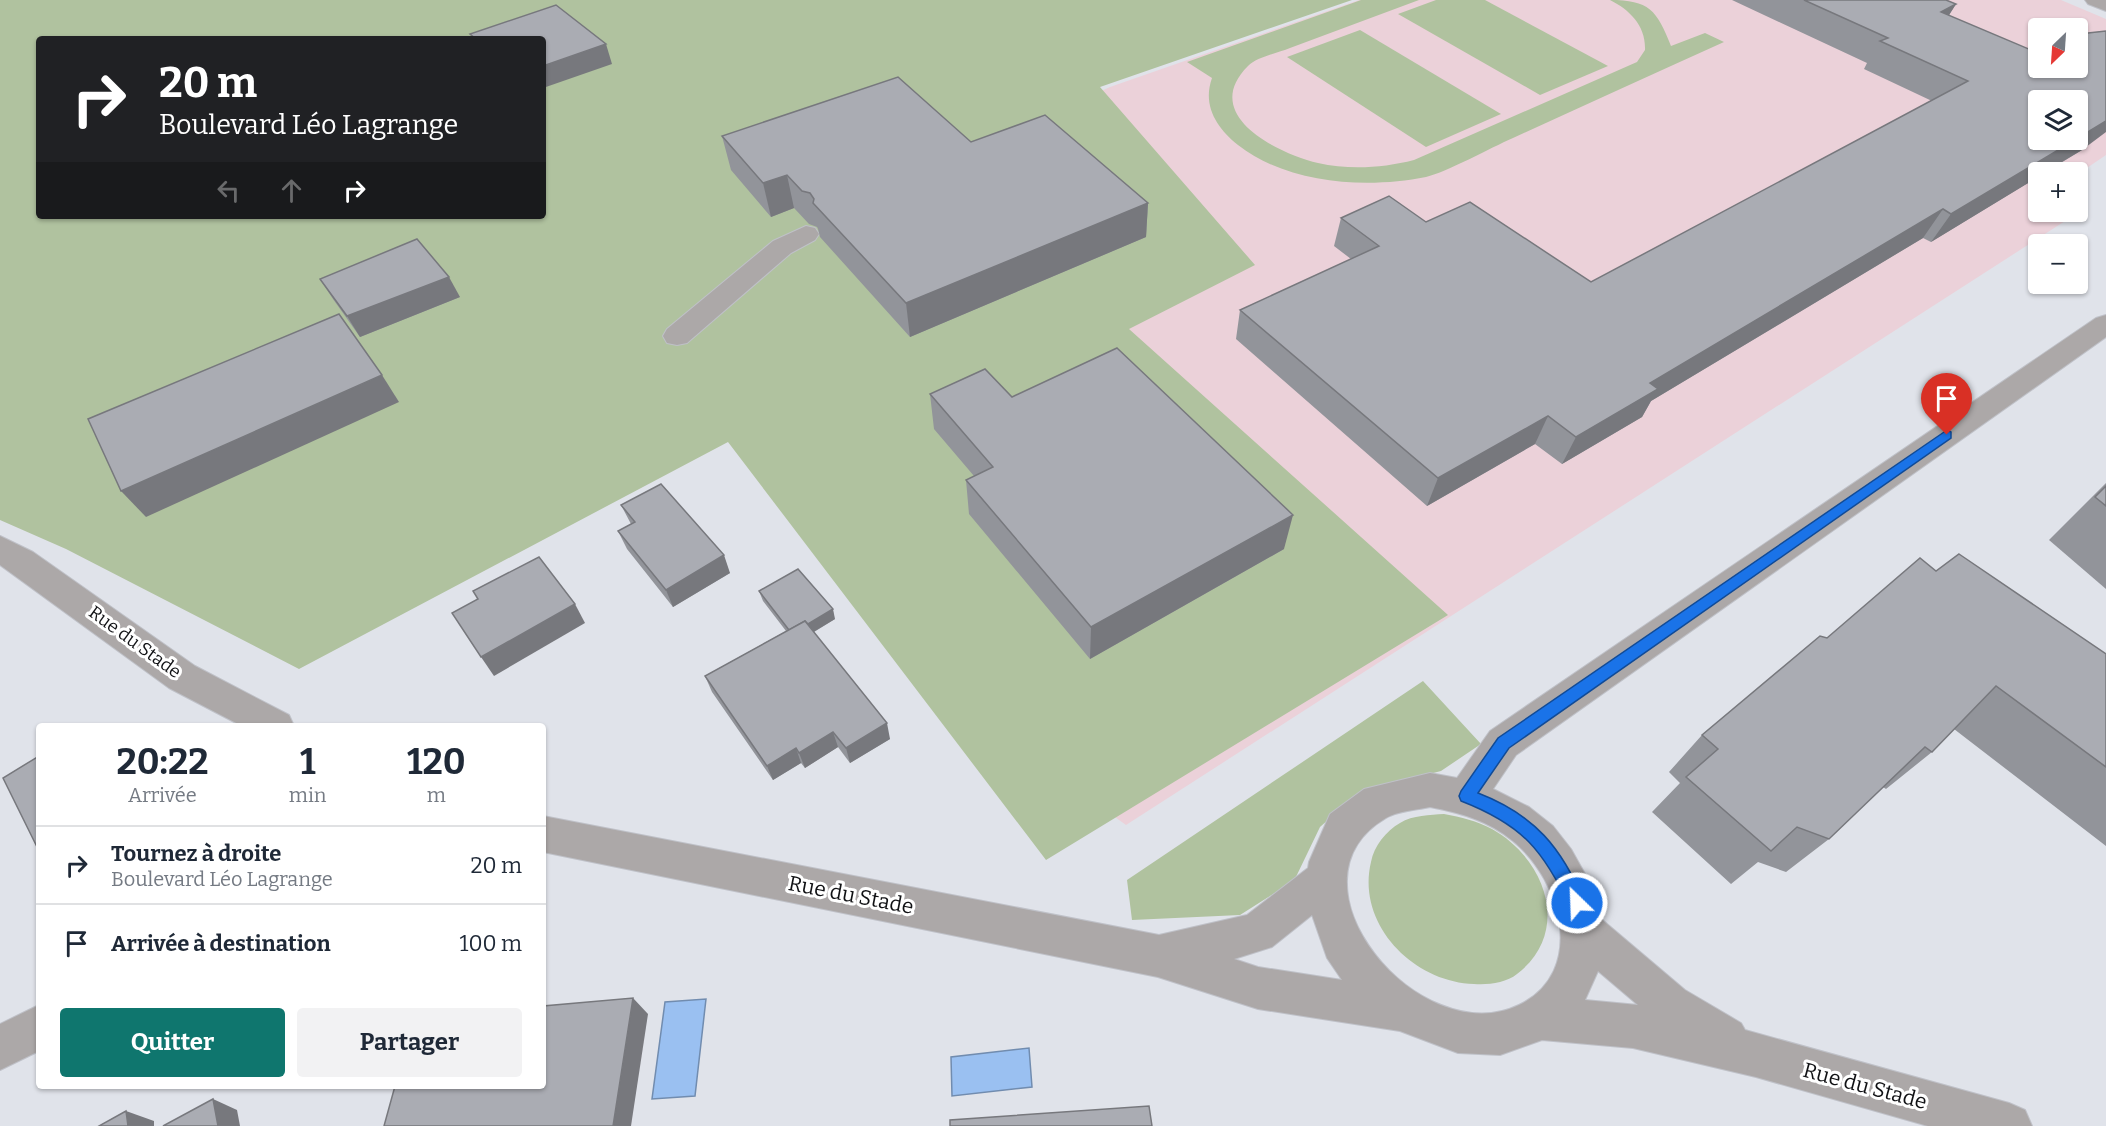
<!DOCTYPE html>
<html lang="fr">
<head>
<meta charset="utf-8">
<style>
  body { margin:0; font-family:Bitter,serif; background:#f2f2f3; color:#1f2937; height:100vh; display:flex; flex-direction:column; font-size:22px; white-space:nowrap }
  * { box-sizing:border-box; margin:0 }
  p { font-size:20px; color:#747a83 }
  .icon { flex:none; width:33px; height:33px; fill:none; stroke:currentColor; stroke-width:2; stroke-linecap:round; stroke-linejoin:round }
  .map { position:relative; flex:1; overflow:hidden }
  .details { position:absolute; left:36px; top:723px; width:510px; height:366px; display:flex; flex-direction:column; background:#fff; border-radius:6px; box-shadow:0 2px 4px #0004 }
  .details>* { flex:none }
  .top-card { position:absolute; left:36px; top:36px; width:510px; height:183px; border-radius:6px; box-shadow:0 2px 4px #0004; background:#202124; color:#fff; overflow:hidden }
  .needle { width:39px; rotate:205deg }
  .tools { position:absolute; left:2028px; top:18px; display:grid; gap:12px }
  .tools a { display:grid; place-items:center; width:60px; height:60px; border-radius:6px; background:#fff; box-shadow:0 2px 4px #0004; font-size:30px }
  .pin { position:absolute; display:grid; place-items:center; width:51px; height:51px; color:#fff; margin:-62px -26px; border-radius:50% 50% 50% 0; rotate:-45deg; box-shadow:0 0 6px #0007 }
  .pin .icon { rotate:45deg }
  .me { position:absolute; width:66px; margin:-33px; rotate:336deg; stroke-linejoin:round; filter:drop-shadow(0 0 4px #0008) }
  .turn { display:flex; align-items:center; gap:21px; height:126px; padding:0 24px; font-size:27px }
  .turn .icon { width:78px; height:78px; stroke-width:2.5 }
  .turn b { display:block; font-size:42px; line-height:51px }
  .lanes { display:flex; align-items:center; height:57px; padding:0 24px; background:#0003; justify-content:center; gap:30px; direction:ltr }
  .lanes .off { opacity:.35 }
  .eta { display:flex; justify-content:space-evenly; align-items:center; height:102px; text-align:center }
  .eta b { font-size:36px; font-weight:700; line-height:42px }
  .primary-button { display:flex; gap:12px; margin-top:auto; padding:12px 24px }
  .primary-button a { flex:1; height:69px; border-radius:6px; background:#0f766e; color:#fff; font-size:24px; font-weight:700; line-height:69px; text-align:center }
  .primary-button a+a { background:#f2f2f3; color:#1f2937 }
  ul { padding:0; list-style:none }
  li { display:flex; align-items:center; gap:18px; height:78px; padding:0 24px; border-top:2px solid #e0e1e3 }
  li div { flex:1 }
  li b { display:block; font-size:22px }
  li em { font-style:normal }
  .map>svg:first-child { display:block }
  .education { fill:#ebd1d9; fill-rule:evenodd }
  .green { fill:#b0c29f; fill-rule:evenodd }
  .water { fill:#9ac0f1; stroke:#718caf; stroke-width:1.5 }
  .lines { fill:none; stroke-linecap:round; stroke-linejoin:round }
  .minor-casing { stroke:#bfc1c8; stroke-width:2 }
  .minor { fill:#aca8a8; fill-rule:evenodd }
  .wall { fill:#92949a }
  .shaded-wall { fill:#77787d }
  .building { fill:#aaacb3; stroke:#77787d; stroke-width:1.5 }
  .route { fill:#1a73e8; stroke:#114b97; stroke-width:1.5 }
  .labels { text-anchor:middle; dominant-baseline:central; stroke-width:6; stroke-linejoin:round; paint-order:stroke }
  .street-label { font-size:18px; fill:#101114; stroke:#fff }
  .near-street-label { font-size:21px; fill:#101114; stroke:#fff }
</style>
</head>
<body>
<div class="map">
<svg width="2106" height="1126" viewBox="0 0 2106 1126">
  <rect width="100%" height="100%" fill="#e0e3ea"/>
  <!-- education -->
  <path class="education" d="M1359 0H2061L2106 19V155L2078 174 2038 172V212L2076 214 1126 825 1084 795 811 224 1110 87ZM2038 28H2078V68H2038ZM2038 100H2078V140H2038Z"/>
  <!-- green -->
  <g class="green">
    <path d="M0 0H1352L1100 87 1255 265 1129 329 1448 615 1046 860 728 442 299 669 66 549 0 520ZM39 39H543V216H39Z"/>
    <path d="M1361 0H1419C1376 16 1333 32 1290 48 1278 53 1257 57 1248 66 1199 115 1277 153 1318 163 1349 170 1383 168 1414 160L1637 62 1645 50C1646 26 1630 10 1610 0 1649 0 1657 10 1671 46L1705 33 1724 42C1653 74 1583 106 1513 138 1490 148 1447 172 1426 177 1366 189 1288 184 1238 145 1217 128 1202 106 1212 78L1187 62Z"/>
    <path d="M1436 0H1485L1608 66 1540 95 1398 14Z"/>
    <path d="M1360 30 1501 114 1426 147 1287 57Z"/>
    <path d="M1423 681 1481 744 1441 771 1390 784 1347 803 1320 827 1294 881 1240 915 1132 920 1127 880Z"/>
    <path d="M1444 814C1461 817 1477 821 1492 829 1546 859 1572 932 1517 974 1506 983 1488 985 1474 984 1413 982 1356 924 1371 862 1374 846 1386 831 1400 823 1413 815 1430 815 1444 814Z"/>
  </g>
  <!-- water -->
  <g class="water">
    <path d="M706 999 695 1096 652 1099 665 1002Z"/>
    <path d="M1029 1048 1032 1087 952 1096 951 1057Z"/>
  </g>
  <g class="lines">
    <defs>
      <g id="minor">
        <path d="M2085 0H2106V11L2088 4Z"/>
        <path d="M806 226 815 228 819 234 815 240 791 253 687 343 677 345 667 343 663 336 667 329 773 241Z"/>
        <path d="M2106 315V337L1516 755 1493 789 1529 807 1553 826 1571 849 1585 874 1600 918 1685 990 1741 1023 1745 1030 2009 1103 2025 1110 2032 1126H1928L1756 1077 1633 1048 1542 1040 1500 1055 1458 1053 1400 1031 1258 1009 1158 977 543 852V816L1159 935 1247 915 1308 868 1309 862 1330 814 1364 789 1430 773 1457 778 1490 731 2096 318ZM1430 807C1461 813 1489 821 1513 841 1562 881 1587 972 1519 1005 1420 1053 1277 882 1386 818 1397 811 1417 810 1430 807ZM1312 915 1327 958 1342 980 1258 967 1234 959 1272 947ZM1598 971 1638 1005 1585 1000Z"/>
        <path d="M0 536 33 552 195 666 289 715 294 726H242L169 688 0 565Z"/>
        <path d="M39 1005V1051L0 1070V1024Z"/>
      </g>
    </defs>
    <!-- minor casing -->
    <use href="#minor" class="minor-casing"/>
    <!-- minor -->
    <use href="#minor" class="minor"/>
  </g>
  <!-- wall -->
  <g class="wall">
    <path d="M1732 0H1946L1956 4 1949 15 2082 150 1931 242 1923 238 1651 401 1642 417 1562 464 1535 444 1427 506 1236 339 1240 310 1351 259 1334 246 1341 218 1426 222 1591 282 1932 101 1864 69 1867 63Z"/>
    <path d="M722 136 971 142 1148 203 1146 237 910 337 820 237 818 229 817 227 809 224 794 208 771 217 731 170Z"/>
    <path d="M320 279 460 297 360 337 333 299Z"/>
    <path d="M930 394 1012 397 1284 549 1090 659 969 514 966 480 974 476 934 429Z"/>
    <path d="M2106 483V589L2049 540Z"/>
    <path d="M621 505 730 573 673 607 627 549 618 531 631 524Z"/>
    <path d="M1936 571 2106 654V846L1954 729 1932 752 1886 789 1883 787 1829 839 1786 872 1758 862 1731 884 1652 812 1680 783 1669 772 1702 735 1827 638Z"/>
    <path d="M759 591 835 619 814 632 890 739 850 763 838 747 805 768 801 763 773 780 712 692 705 676 786 631 763 601Z"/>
  </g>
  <!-- shaded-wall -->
  <g class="shaded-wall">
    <path d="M1956 4 1939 31 1941 12Z"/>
    <path d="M606 44 612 64 543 88V66Z"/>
    <path d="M2106 121V132L2082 150 2045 172H2038V177L1931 242 1951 214 2075 140H2078V138Z"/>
    <path d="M787 175 794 208 771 217 763 183Z"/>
    <path d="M1148 203 1146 237 910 337 906 303Z"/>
    <path d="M1943 209 1923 238 1651 401 1642 417 1562 464 1576 437 1650 383Z"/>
    <path d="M449 277 460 297 360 337 347 316Z"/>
    <path d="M382 375 399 402 146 517 121 491Z"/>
    <path d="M1548 416 1535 444 1427 506 1438 478Z"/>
    <path d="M1293 515 1284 549 1090 659 1091 627Z"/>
    <path d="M724 555 730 573 673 607 666 590Z"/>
    <path d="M575 604 585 623 494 676 481 657Z"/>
    <path d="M833 609 835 619 795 643 792 633Z"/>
    <path d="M887 723 890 739 850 763 846 748Z"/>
    <path d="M833 732 838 747 805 768 799 753Z"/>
    <path d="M796 748 801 763 773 780 767 766Z"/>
    <path d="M633 998 648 1014 631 1126H613Z"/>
    <path d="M213 1099 237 1110 240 1126H218Z"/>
    <path d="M126 1111 154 1121V1126H128Z"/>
  </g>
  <!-- building -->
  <g class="building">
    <path d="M1804 0H1946L1956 4 1941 12 2038 53V68H2078V38L2088 33 2106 31V121L2078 138V100H2038V140H2075L1951 214 1943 209 1650 383 1658 389 1576 437 1548 416 1438 478 1240 310 1379 246 1341 218 1389 196 1426 222 1470 202 1591 282 1968 81 1880 41 1888 38Z"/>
    <path d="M556 5 606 44 543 66V39H476L470 34Z"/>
    <path d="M898 77 971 142 1045 115 1148 203 906 303 813 203 814 199 810 193 802 191 787 175 763 183 722 136Z"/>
    <path d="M417 239 449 277 347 316 320 279Z"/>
    <path d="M339 314 382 375 121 491 88 419Z"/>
    <path d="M1117 348 1293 515 1091 627 966 480 993 467 930 394 985 369 1012 397Z"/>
    <path d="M661 484 724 555 666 590 618 531 635 522 621 505Z"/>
    <path d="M2106 486V506L2095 497Z"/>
    <path d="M1959 554 2106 654V767L1996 686 1932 752 1925 747 1829 839 1797 827 1771 851 1686 777 1718 749 1702 735 1820 636 1827 638 1920 558 1936 571Z"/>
    <path d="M539 557 575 604 481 657 452 613 478 599 473 591Z"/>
    <path d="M798 569 833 609 808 624 805 621 789 630 759 591Z"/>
    <path d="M805 621 887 723 846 748 833 732 799 753 796 748 767 766 705 676Z"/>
    <path d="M39 756V851L3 778Z"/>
    <path d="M633 998 613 1126H384L395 1086H543V1006Z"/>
    <path d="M213 1099 218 1126H163Z"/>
    <path d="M1149 1106 1152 1126H950V1120Z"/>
    <path d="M126 1111 128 1126H99Z"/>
  </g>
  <!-- route -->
  <path class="route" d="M1947 430 1951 432V438L1509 748 1478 793C1535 815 1562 848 1585 903L1583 909 1577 911 1571 909C1544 851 1523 825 1461 801L1459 796 1461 791 1498 738Z"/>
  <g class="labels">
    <!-- street labels -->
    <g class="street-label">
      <text transform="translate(135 642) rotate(36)">Rue du Stade</text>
    </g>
    <!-- near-street labels -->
    <g class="near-street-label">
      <text transform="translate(851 895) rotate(11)">Rue du Stade</text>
      <text transform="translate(1865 1086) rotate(15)">Rue du Stade</text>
    </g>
  </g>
</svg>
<div class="tools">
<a><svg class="needle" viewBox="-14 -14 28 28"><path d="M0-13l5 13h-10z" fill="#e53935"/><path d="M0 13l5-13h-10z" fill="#747a83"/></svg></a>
<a><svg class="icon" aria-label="layers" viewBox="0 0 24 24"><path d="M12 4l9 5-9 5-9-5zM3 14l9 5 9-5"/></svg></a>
<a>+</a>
<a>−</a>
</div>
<div class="pin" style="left:1947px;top:435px;background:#d93025"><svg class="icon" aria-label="arrive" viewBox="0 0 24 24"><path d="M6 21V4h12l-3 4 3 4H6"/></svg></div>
<svg class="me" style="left:1577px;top:903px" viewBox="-20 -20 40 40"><circle r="17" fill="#1a73e8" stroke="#fff" stroke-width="3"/><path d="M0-11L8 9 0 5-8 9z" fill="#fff"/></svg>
<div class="top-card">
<div class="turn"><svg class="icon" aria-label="right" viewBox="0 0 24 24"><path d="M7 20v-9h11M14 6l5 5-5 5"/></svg><div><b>20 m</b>Boulevard Léo Lagrange</div></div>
<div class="lanes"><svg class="icon off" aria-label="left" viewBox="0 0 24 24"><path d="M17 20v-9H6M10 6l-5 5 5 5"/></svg><svg class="icon off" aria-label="ahead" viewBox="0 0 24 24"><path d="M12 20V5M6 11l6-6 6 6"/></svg><svg class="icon" aria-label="right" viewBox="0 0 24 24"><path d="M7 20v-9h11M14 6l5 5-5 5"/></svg></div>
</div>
<section class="details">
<div class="eta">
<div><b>20:22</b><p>Arrivée</p></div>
<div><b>1</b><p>min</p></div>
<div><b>120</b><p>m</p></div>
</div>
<ul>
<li><svg class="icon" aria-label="right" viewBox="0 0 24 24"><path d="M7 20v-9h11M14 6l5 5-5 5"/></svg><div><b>Tournez à droite</b><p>Boulevard Léo Lagrange</p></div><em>20 m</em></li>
<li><svg class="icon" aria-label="arrive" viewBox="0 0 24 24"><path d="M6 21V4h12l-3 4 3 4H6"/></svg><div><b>Arrivée à destination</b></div><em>100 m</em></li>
</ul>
<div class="primary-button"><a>Quitter</a><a>Partager</a></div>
</section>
</div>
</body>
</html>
